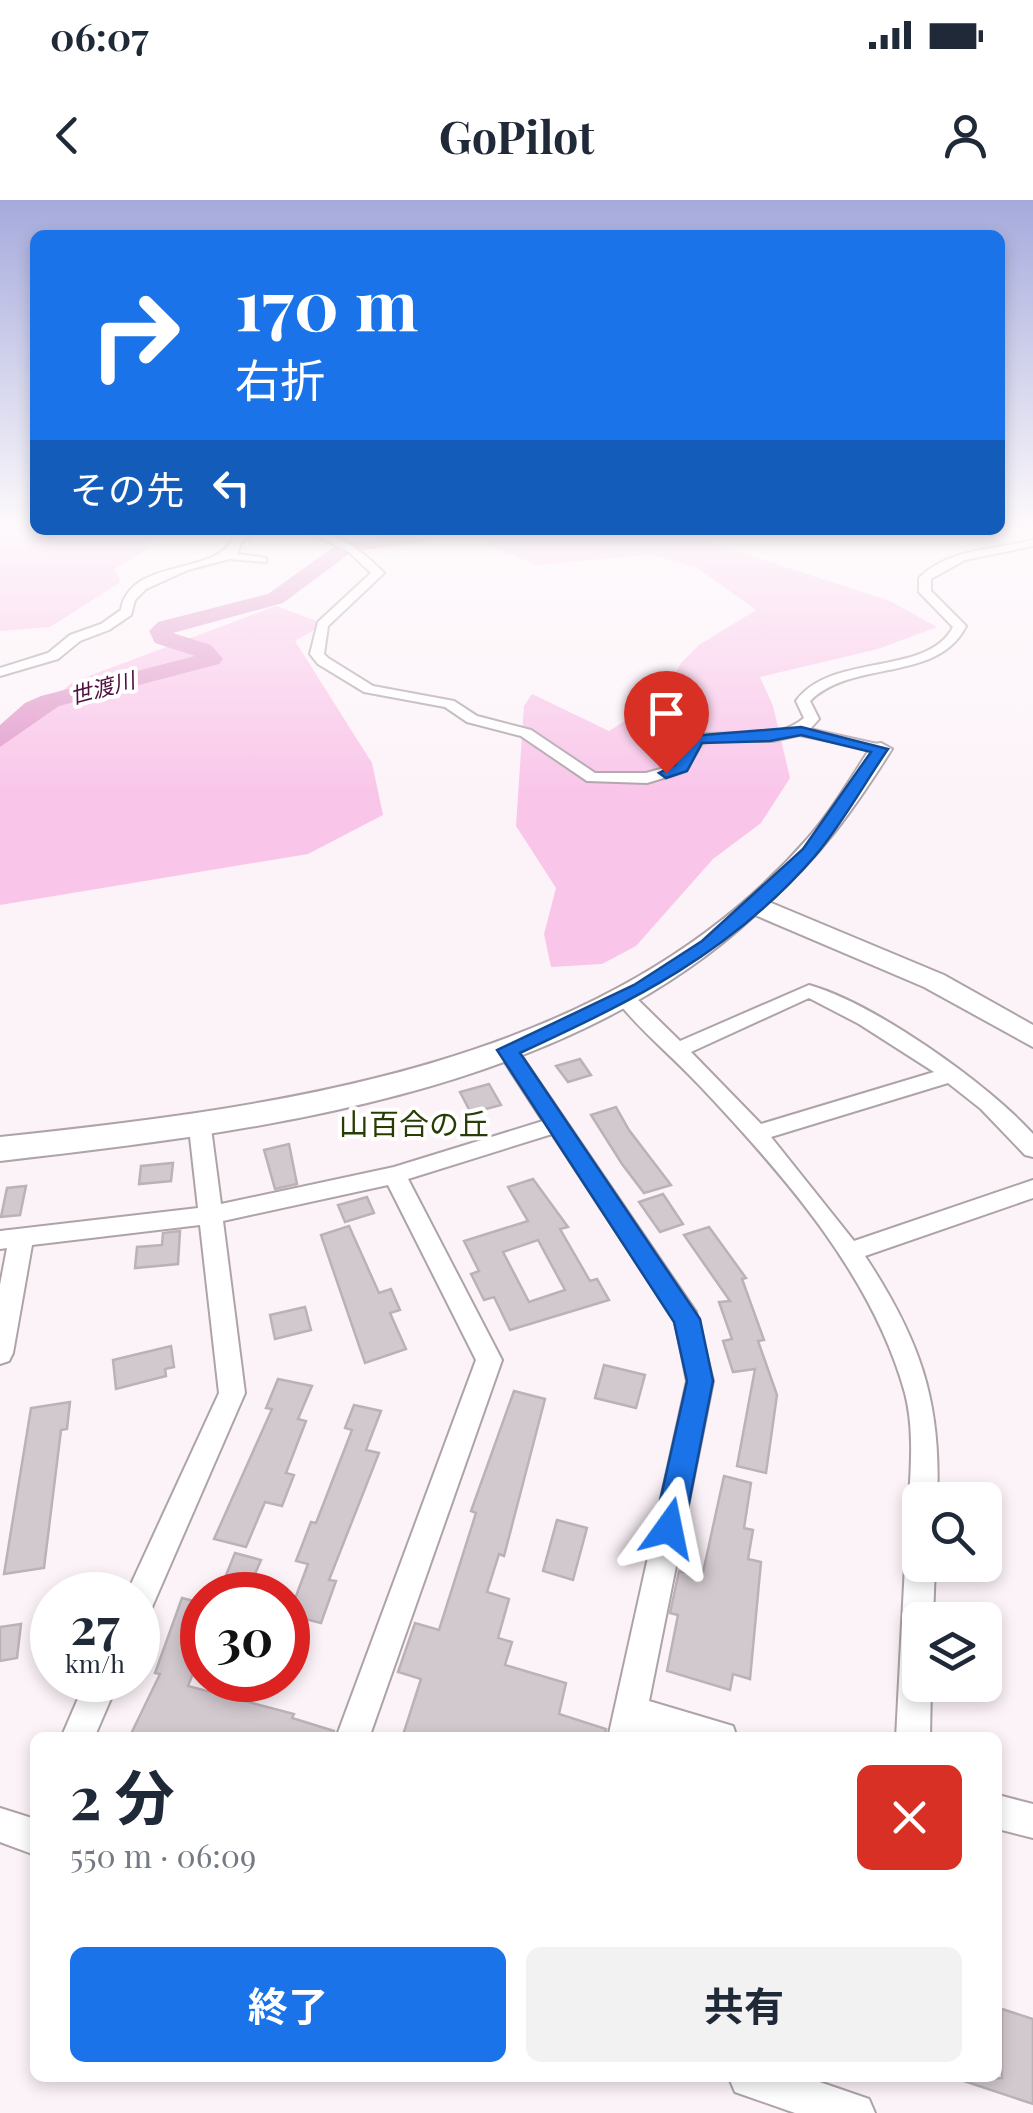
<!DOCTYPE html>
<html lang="ja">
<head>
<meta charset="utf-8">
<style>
  body { margin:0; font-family:"Playfair Display","Noto Sans JP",serif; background:#f2f2f3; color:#1f2937; height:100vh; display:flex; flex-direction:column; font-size:38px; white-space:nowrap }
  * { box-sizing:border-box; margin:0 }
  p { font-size:32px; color:#747a83 }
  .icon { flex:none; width:55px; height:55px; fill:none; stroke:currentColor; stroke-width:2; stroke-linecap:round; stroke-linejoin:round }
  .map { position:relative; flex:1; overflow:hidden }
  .drawer { position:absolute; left:30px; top:1532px; width:972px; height:350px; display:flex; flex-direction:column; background:#fff; border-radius:15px; box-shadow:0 5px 15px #0003 }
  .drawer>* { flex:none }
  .guide { position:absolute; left:30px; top:30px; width:975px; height:305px; border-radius:15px; box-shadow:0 5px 15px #0003; background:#1a73e8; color:#fff; overflow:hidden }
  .tools { position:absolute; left:902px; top:1282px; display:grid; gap:20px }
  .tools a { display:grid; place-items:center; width:100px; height:100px; border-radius:15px; background:#fff; box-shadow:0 5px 15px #0003; font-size:50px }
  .speed { position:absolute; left:30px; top:1372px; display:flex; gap:20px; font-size:50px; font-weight:700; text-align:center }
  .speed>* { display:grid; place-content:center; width:130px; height:130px; border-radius:50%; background:#fff; box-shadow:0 5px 15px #0003; line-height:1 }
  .speed small { font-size:25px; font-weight:400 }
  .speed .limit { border:15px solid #d22; background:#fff; color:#111 }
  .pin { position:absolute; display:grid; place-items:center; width:85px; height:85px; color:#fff; margin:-102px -42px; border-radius:50% 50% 50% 0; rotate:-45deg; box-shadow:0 0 10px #0007 }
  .pin .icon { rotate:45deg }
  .me { position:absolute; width:110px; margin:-55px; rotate:12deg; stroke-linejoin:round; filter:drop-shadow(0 0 8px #0008) }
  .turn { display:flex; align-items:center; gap:35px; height:210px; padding:0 40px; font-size:45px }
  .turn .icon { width:130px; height:130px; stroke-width:2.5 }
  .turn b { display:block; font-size:70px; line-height:85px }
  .then { display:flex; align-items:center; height:95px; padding:0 40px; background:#0003; gap:20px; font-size:38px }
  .round { display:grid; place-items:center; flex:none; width:105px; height:105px; border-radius:15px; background:#f2f2f3 }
  .head { display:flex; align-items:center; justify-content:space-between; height:170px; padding:0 40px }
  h1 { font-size:60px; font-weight:700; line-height:75px }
  .button { display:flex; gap:20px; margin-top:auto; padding:20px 40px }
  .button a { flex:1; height:115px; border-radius:15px; background:#1a73e8; color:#fff; font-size:40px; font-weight:700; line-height:115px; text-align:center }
  .button a+a { background:#f2f2f3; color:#1f2937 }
  .status { display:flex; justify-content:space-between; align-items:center; height:70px; padding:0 50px; background:#fff; direction:ltr }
  .status svg { height:28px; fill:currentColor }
  header { display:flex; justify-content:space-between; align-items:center; height:130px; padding:0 40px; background:#fff; font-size:45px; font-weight:700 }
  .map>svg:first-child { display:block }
  .green { fill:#f9c5e9 }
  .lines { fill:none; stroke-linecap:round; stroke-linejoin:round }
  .river { fill:#e19acb; fill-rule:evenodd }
  .building { fill:#d2c9cf; stroke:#bbb2b8; stroke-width:2.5; fill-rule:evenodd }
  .street-casing { stroke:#ada3a9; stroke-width:4 }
  .secondary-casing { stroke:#ada3a9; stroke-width:4 }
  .street { fill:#fff; fill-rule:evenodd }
  .secondary { fill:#fff; fill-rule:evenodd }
  .route { fill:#1a73e8; stroke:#114b97; stroke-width:2.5 }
  .labels { text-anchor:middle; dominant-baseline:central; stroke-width:8; stroke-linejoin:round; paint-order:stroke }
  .far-water-label { font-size:22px; font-style:italic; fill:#4d0f3f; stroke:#fff }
  .quarter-label { font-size:30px; fill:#283c06; stroke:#fff }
</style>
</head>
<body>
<div class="status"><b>06:07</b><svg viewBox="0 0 49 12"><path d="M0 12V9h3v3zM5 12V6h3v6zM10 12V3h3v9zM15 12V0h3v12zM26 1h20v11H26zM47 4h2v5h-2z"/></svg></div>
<header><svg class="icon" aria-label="back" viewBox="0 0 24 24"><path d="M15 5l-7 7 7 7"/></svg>GoPilot<svg class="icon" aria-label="person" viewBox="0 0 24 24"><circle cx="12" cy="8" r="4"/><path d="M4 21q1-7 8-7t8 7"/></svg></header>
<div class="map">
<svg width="1033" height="1913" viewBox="0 0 1033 1913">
  <rect width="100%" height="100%" fill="#fcf3f9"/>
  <!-- green -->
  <g class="green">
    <path d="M0 329 174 330 151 339 147 350 114 369 121 382 50 427 0 431Z"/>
    <path d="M510 330H647L686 335 890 401 937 427 878 449 760 477 773 506 790 578 761 623 713 659 636 746 602 764 551 767 544 734 556 688 516 626 524 506 532 494 609 531 664 496 681 463 699 445 756 410 696 367 651 355 537 365 486 345Z"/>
    <path d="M276 406 325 424 295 441 372 563 383 615 308 654 0 705V542L73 482Z"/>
  </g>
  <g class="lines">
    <!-- river -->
    <path class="river" d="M425 330H455L421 343 353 351 283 403 173 433 211 445 223 459 219 464 59 506 0 547V525L25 503 41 496 195 456 155 443 149 431 158 422 268 394 339 343Z"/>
  </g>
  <!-- building -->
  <g class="building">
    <path d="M580 859 591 875 568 882 556 866Z"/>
    <path d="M489 884 501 905 471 913 460 892Z"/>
    <path d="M616 907 629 930 671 985 644 993 622 964 591 915Z"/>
    <path d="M289 944 297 984 275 989 264 950Z"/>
    <path d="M173 963 171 981 139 984 141 966Z"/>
    <path d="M533 979 568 1027 560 1029 590 1081 597 1079 609 1100 510 1130 494 1097 484 1100 471 1074 479 1071 464 1041 528 1021 508 987ZM538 1040 565 1090 529 1102 503 1052Z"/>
    <path d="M26 986 20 1015 1 1017 7 988Z"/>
    <path d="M663 994 683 1024 660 1032 639 1002Z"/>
    <path d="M367 997 374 1013 345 1022 338 1005Z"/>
    <path d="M349 1026 379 1093 391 1089 400 1110 390 1113 406 1149 365 1163 321 1035Z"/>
    <path d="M709 1027 746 1078 742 1079 764 1140 758 1141 777 1195 766 1273 737 1266 755 1169 733 1172 723 1141 732 1139 719 1102 730 1101 684 1035Z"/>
    <path d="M180 1031 178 1064 135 1068 137 1047 162 1045 163 1033Z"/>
    <path d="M305 1107 311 1130 275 1139 270 1115Z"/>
    <path d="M171 1146 174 1167 165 1169 166 1176 116 1189 113 1160Z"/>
    <path d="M604 1165 645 1175 636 1208 595 1198Z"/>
    <path d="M278 1179 312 1186 298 1219 306 1221 286 1273 294 1275 282 1306 265 1302 246 1347 214 1339 272 1209 266 1208Z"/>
    <path d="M514 1191 545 1199 504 1356 499 1354 487 1392 509 1399 498 1438 512 1442 505 1465 566 1483 559 1514 606 1529 604 1538H402L421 1479 398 1472 415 1423 439 1430 476 1313 471 1311Z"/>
    <path d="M70 1202 67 1229 61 1230 44 1368 4 1374 31 1208Z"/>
    <path d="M354 1205 381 1211 366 1250 379 1253 329 1380 336 1381 321 1423 289 1415 308 1364 296 1361 311 1322 316 1323 352 1230 345 1228Z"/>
    <path d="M724 1276 751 1283 744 1328 753 1330 748 1359 761 1362 750 1479 733 1474 730 1490 667 1471 678 1415 670 1413 679 1371 702 1377Z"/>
    <path d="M557 1320 587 1328 573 1380 543 1371Z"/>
    <path d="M235 1353 261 1360 246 1395H218Z"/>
    <path d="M182 1398 202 1403V1451L188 1486 294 1514 292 1518 334 1531 333 1538H129L160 1474 155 1473Z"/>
    <path d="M21 1424 17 1458 0 1461V1427Z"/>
    <path d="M1002 1809 1033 1819V1904L964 1881 1002 1878Z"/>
  </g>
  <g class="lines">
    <defs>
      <g id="street">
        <path d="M246 330H260L242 341 237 354 266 358V362L229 359 188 370 146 389 135 400 131 415 109 430 80 441 58 459 0 476V468L48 453 70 435 101 424 121 410C130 356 219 377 233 337Z"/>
        <path d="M304 330C335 330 363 351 384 373L328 426 324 454 328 458 373 486 454 501 477 516 531 530 595 573H646L675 565 691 536 696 535C732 529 775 543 804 518L796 501C831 452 928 477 953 427L919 392V378C949 348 994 350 1033 340V346L965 360 931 379V391L966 426C938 483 852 459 810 501L819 519 810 529 886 546V552L799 535 773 541H710L702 543 686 571 647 583 587 581 521 536 467 522 445 507 364 492 318 464 310 454 318 422 371 373 349 352Z"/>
        <path d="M809 785C874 803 988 884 1033 934V957L1025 955 981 909 948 883 771 937 854 1041 1033 980V998L865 1056C919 1138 942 1201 937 1300H920V1312L913 1309 909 1300C911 1265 914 1228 905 1193 872 1074 782 973 699 885 672 856 638 829 614 797L617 793H631L680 841ZM809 798 859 824 934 872 761 924 691 852Z"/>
        <path d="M507 843 514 845 696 1112 713 1181 649 1501 733 1526 737 1538H662L643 1532 642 1538H608L687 1181 675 1121 552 934 408 979 502 1160 369 1538H336L476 1160 388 985 223 1021 245 1193 149 1414 138 1418V1395H126L219 1193 200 1025 32 1045 13 1153 9 1161 0 1164V1085L7 1048 0 1049V1031L198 1008 189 928 200 920 211 928 221 1004 394 967 543 921 497 850Z"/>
        <path d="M920 1351V1365H935L933 1420H920V1485H931L930 1538H896L905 1365 909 1355Z"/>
        <path d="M86 1480H119L94 1538H61Z"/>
        <path d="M998 1595 1033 1604V1638L998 1629Z"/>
        <path d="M0 1608 35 1619V1655L0 1642Z"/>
        <path d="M729 1878H808L869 1899 875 1913H795L735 1892Z"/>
      </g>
      <path id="secondary" d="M881 543 892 549C854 609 822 654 769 702L944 775 1033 825V847L924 787 755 715C559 896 253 932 0 961V937C282 907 610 866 808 638 833 609 852 576 873 544Z"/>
    </defs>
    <!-- street casing -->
    <use href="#street" class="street-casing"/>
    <!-- secondary casing -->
    <use href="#secondary" class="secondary-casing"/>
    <!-- street -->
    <use href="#street" class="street"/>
    <!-- secondary -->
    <use href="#secondary" class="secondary"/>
  </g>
  <!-- sky -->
  <linearGradient id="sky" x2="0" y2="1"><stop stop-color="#a5aadc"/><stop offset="0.55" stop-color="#fefafc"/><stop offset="1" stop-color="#fefafc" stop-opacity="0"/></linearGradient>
  <rect width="1033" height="597" fill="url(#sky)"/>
  <!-- route -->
  <path class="route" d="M801 527 888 549C864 584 842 624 815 656 730 754 634 800 520 853L700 1119 713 1181 684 1328 679 1338 669 1342 658 1338 654 1328 687 1181 674 1122 497 850 634 785 702 741 803 649 871 552 801 535 770 541 702 543 687 571 666 578 659 573 675 565 691 536Z"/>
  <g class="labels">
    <!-- far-water labels -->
    <g class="far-water-label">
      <text transform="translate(102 487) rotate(-15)">世渡川</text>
    </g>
    <!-- quarter labels -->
    <g class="quarter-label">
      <text x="414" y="923">山百合の丘</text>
    </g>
  </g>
</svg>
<div class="tools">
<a><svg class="icon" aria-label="search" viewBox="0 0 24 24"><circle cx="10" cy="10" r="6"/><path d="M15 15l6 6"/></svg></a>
<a><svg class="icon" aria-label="layers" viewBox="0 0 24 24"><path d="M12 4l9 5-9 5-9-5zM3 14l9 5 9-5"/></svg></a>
</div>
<div class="speed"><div>27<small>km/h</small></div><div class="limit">30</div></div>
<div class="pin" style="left:666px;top:573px;background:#d93025"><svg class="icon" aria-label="arrive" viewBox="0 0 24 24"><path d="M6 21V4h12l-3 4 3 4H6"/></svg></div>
<svg class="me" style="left:669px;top:1328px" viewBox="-20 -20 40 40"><path d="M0-17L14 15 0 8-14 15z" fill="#1a73e8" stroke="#fff" stroke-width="4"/></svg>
<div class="guide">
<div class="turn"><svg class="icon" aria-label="right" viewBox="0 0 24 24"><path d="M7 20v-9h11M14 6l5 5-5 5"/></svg><div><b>170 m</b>右折</div></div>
<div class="then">その先<svg class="icon" aria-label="left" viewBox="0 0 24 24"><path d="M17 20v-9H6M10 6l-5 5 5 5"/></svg></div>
</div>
<section class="drawer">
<div class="head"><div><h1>2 分</h1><p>550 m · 06:09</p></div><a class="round" style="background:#d93025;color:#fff"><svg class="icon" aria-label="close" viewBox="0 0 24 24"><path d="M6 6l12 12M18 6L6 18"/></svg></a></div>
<div class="button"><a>終了</a><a>共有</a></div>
</section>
</div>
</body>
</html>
